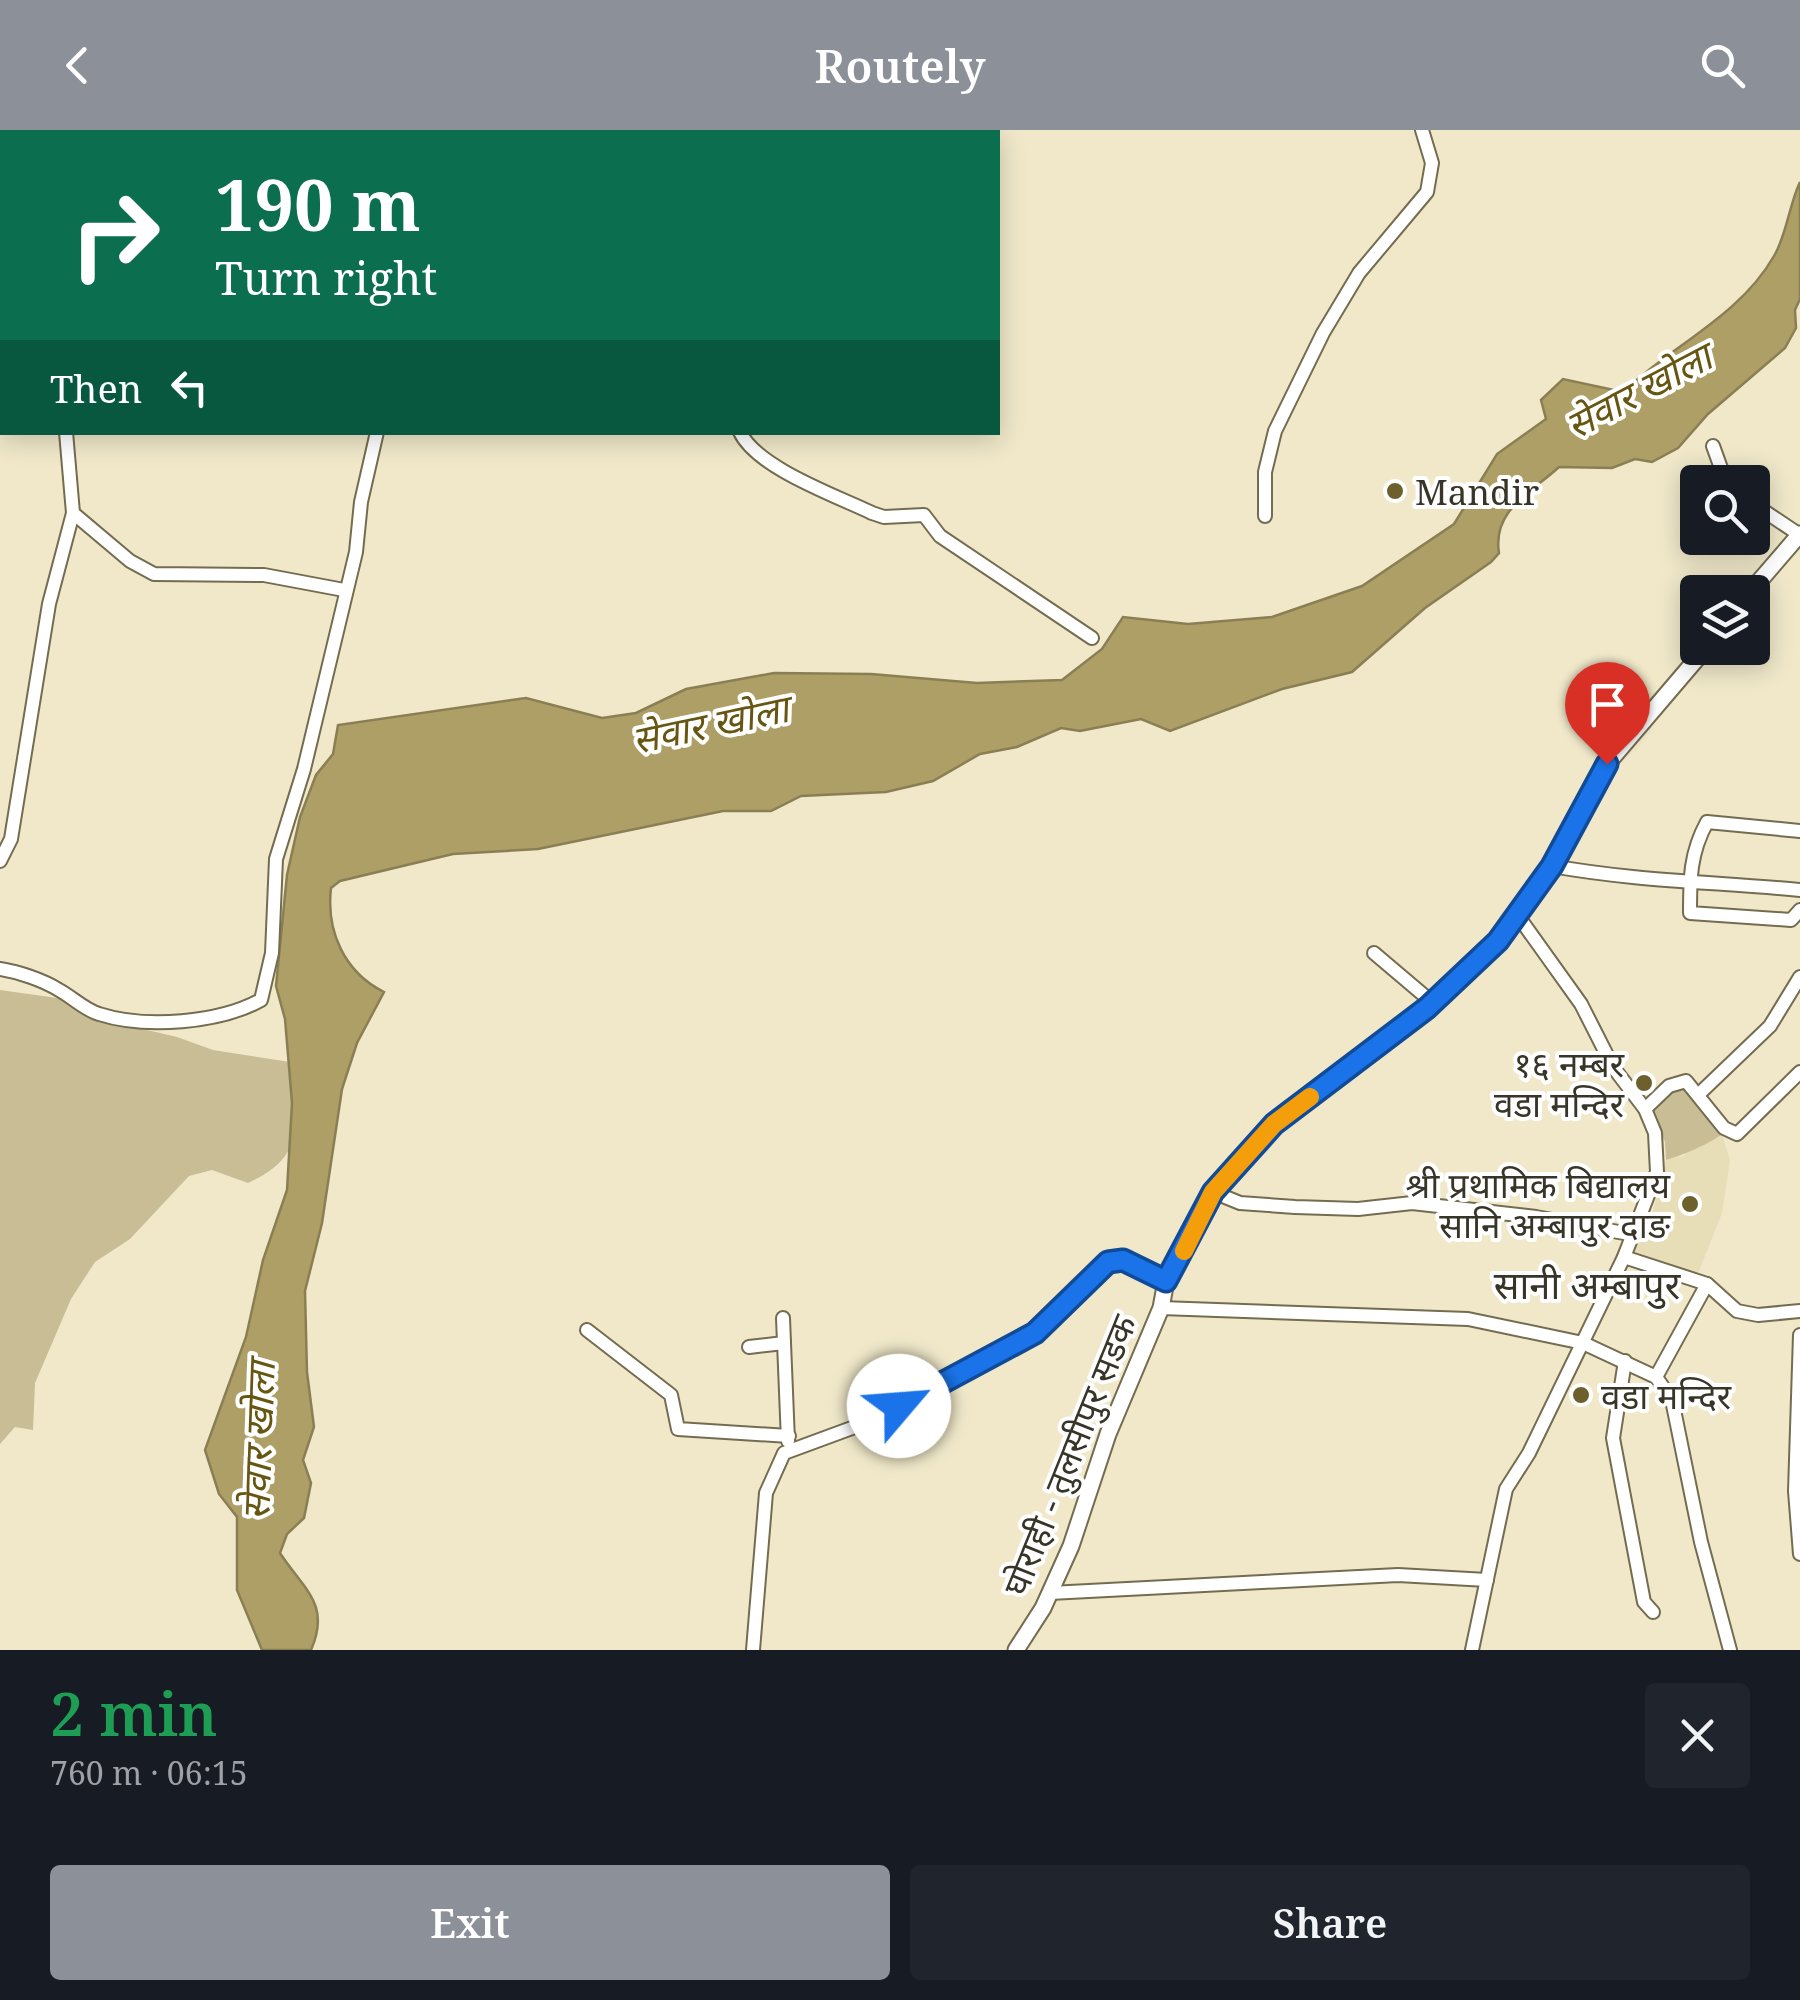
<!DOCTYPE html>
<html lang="en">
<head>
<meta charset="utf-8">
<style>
  body { margin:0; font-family:"Noto Serif","Noto Sans Devanagari",serif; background:#20242c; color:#f1f3f6; height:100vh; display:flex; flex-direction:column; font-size:38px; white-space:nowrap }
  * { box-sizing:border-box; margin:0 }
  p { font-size:32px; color:#9ea1a6 }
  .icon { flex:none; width:55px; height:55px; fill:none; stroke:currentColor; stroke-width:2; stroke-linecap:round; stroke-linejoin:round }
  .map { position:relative; height:1520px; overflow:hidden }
  .side { display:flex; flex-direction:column; background:#171b24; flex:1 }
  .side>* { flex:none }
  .top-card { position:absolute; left:0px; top:0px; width:1000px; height:305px; box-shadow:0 5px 25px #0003; background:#0b6e4f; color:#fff; overflow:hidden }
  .controls { position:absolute; left:1680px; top:335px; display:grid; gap:20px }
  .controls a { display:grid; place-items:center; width:90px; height:90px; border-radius:10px; background:#171b24; box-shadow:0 5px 25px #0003; font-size:50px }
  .pin { position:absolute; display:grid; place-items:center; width:85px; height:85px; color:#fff; margin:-102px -42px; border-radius:50% 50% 50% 0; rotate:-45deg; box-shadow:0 0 10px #0007 }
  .pin .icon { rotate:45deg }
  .me { position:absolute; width:110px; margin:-55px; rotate:63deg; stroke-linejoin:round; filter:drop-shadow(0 0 8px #0008) }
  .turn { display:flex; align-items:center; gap:35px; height:210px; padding:0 50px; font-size:45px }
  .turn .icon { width:130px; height:130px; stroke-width:2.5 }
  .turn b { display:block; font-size:70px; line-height:85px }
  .then { display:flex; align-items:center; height:95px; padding:0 50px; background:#0003; gap:20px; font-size:38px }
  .round { display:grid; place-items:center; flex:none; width:105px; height:105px; border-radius:10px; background:#20242c }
  .overview { display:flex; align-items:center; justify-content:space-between; height:170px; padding:0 50px }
  h1 { font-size:60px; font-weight:600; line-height:75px; color:#1e9e55 }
  .primary-button { display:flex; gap:20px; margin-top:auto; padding:20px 50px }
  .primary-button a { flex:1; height:115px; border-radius:10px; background:#8c9099; color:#fff; font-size:40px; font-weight:600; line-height:115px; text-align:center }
  .primary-button a+a { background:#20242c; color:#f1f3f6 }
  header { display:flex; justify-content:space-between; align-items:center; height:130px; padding:0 50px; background:#8c9099; color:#fff; font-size:45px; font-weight:600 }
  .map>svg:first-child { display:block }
  .built { fill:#e7ddb6 }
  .green { fill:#c8bd94 }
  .water { fill:#ae9f67; stroke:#8a7f54; stroke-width:2.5 }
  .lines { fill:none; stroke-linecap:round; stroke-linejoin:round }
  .minor-casing { stroke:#736c50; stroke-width:16 }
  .major-casing { stroke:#736c50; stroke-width:19 }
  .minor { stroke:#fff; stroke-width:12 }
  .major { stroke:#fff; stroke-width:15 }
  .route-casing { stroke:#114b97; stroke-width:25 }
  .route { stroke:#1a73e8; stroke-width:18 }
  .slow { stroke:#f59e0b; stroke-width:18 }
  .poi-dot { fill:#6d602d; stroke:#fff; stroke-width:4 }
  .labels { text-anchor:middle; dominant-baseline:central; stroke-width:8; stroke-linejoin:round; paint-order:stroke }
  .poi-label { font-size:35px; fill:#373428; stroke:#fff; text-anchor:start }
  .street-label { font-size:35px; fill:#373428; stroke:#fff }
  .water-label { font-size:38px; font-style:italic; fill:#665612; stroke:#fff }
  .neighbourhood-label { font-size:38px; fill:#373428; stroke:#fff }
</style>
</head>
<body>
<header><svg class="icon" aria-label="back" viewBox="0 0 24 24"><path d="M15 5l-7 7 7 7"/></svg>Routely<svg class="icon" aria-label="search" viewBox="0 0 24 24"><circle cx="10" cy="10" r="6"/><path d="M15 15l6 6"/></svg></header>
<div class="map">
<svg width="1800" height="1520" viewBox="0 0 1800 1520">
  <rect width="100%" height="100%" fill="#f0e8c9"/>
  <!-- built -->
  <g class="built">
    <path d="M231 0H446L443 2Z"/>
    <path d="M1722 1004 1730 1030 1722 1083 1699 1141 1693 1145 1631 1123 1653 1081 1666 1030 1683 1026 1701 1011Z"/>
  </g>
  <!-- green -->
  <g class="green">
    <path d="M0 860 64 869 96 888 177 907 213 920 290 932C294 991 311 1024 248 1053L212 1040 189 1046 130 1109 95 1132 71 1169 35 1253 33 1300 15 1297 0 1314Z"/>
    <path d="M1684 957 1722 1004C1711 1013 1681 1026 1666 1030L1665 1012 1651 978 1672 959Z"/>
  </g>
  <!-- water -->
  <path class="water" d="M1800 52V169L1795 180 1796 198 1785 218 1708 284 1678 318 1652 332 1635 329 1612 338 1559 337C1531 363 1492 380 1499 423L1491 432 1425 478 1352 542 1282 559 1170 601 1141 589 1080 601 1061 598 1017 617 980 624 933 651 886 662 801 666 771 681H723L538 719 453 724 340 751 331 758C326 801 344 842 384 862L357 913 342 959 322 1093 305 1161 307 1242 314 1297 303 1330 311 1353 304 1388 287 1404 280 1423C304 1460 331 1474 311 1520H262L237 1460V1387L219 1364 205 1320 246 1207 263 1130 287 1060 292 973 285 889 276 856 287 745 300 687 316 645 333 624 338 595 526 568 602 588 636 583 686 559 774 543 871 544 977 553 1062 550 1102 519 1123 487 1188 494 1272 487 1362 456 1454 394 1497 324 1546 289 1541 270 1563 249 1623 262C1671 216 1740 186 1774 126 1787 104 1789 75 1800 52Z"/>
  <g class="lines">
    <defs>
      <g id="minor">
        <path d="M38 0V2"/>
        <path d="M201 0V2"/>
        <path d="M584 0V2"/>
        <path d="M740 302C757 338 837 366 872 383L884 387 924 385 940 406 1092 508"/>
        <path d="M1713 316 1722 341 1733 352"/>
        <path d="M1752 373 1800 405"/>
        <path d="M73 383 130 431 154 444 264 445 344 460"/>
        <path d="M1265 386V342L1275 301 1323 203 1359 143 1427 62 1432 33 1422 0"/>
        <path d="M1800 701 1707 692C1690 723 1690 748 1690 783L1791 790 1800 780"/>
        <path d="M0 731 11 709 49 474 73 383 66 302"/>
        <path d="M1552 736C1635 751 1716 752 1800 760"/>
        <path d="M1374 823 1433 873"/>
        <path d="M0 839C19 842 43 850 59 860 72 867 85 880 99 884 146 899 219 893 261 870L272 823 276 729 304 639 356 422 361 372 377 302"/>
        <path d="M1699 964 1770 896 1800 847"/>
        <path d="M1645 979 1669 956 1686 951 1724 998 1737 1004 1800 942"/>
        <path d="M1213 1062 1240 1073 1295 1077 1358 1079 1412 1073 1536 1087 1635 1105"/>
        <path d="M1624 1127 1707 1154"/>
        <path d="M1161 1178 1468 1189 1583 1213 1656 1247 1672 1270 1701 1412 1730 1520"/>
        <path d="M783 1188 788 1311"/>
        <path d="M587 1200 671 1265 678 1299 789 1306"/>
        <path d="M1800 1205 1795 1361 1800 1424"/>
        <path d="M749 1217 784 1213"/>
        <path d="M1625 1231 1613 1308 1644 1472 1653 1482"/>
        <path d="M1656 1247 1707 1154 1737 1181 1758 1185 1800 1181"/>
        <path d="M1050 1463 1398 1445 1487 1450"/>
        <path d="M753 1520 766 1363 784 1323 860 1295 1007 1220 1035 1203 1114 1130 1166 1151"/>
        <path d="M1472 1520 1506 1359 1529 1323 1624 1127 1657 1042 1655 1003 1645 979 1613 937 1581 874 1518 786"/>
      </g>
      <g id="major">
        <path d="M1750 462 1800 404"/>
        <path d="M1016 1520 1043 1478 1071 1416 1108 1304 1161 1178 1166 1151 1213 1062 1274 994 1427 878 1498 811 1552 736 1607 634 1706 518"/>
      </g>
    </defs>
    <!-- minor casing -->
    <use href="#minor" class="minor-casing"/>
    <!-- major casing -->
    <use href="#major" class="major-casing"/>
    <!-- minor -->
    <use href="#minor" class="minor"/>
    <!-- major -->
    <use href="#major" class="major"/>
  </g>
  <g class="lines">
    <defs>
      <path id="route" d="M899 1276 1035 1203 1108 1132 1123 1130 1166 1151 1213 1062 1274 994 1427 878 1498 811 1552 736 1607 634"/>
    </defs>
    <!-- route casing -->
    <use href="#route" class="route-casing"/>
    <!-- route -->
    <use href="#route" class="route"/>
    <!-- slow -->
    <path class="slow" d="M1184 1121 1213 1062 1274 994 1310 967"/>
  </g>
  <!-- markers -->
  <g class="poi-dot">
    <circle cx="1395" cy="361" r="10"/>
    <circle cx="1644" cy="953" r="10"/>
    <circle cx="1690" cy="1074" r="10"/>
    <circle cx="1581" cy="1265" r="10"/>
  </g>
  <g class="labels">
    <!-- poi labels -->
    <g class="poi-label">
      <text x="1415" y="361">Mandir</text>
      <text x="1624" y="933" text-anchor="end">१६ नम्बर<tspan x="1624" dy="40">वडा मन्दिर</tspan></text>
      <text x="1670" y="1054" text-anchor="end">श्री प्रथामिक बिद्यालय<tspan x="1670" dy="40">सानि अम्बापुर दाङ</tspan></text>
      <text x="1601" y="1265">वडा मन्दिर</text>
    </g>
    <!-- street labels -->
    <g class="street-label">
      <text transform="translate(1069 1325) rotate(-68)">घोराही - तुलसीपुर सडक</text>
    </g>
    <!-- water labels -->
    <g class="water-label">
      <text transform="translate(1638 260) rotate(-28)">सेवार खोला</text>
      <text transform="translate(710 593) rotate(-12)">सेवार खोला</text>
      <text transform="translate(257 1311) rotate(-88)">सेवार खोला</text>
    </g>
    <!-- neighbourhood labels -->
    <g class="neighbourhood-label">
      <text x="1587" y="1154">सानी अम्बापुर</text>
    </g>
  </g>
</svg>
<div class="controls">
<a><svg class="icon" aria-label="search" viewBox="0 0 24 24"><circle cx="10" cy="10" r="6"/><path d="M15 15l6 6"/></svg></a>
<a><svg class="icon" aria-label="layers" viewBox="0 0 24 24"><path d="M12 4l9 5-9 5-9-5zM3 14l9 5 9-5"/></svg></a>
</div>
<div class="pin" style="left:1607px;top:634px;background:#d93025"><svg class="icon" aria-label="arrive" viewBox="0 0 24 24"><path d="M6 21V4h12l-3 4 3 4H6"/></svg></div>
<svg class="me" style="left:899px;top:1276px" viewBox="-20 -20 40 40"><circle r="19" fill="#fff"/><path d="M0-13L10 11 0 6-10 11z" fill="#1a73e8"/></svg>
<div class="top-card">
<div class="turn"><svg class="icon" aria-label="right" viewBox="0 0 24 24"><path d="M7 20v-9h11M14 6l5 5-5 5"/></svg><div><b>190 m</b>Turn right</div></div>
<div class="then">Then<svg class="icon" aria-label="left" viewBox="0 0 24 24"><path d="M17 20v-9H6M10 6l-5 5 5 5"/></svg></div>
</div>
</div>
<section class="side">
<div class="overview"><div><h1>2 min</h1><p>760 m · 06:15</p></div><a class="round"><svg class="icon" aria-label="close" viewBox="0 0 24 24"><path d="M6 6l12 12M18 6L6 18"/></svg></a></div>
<div class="primary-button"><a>Exit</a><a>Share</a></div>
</section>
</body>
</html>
